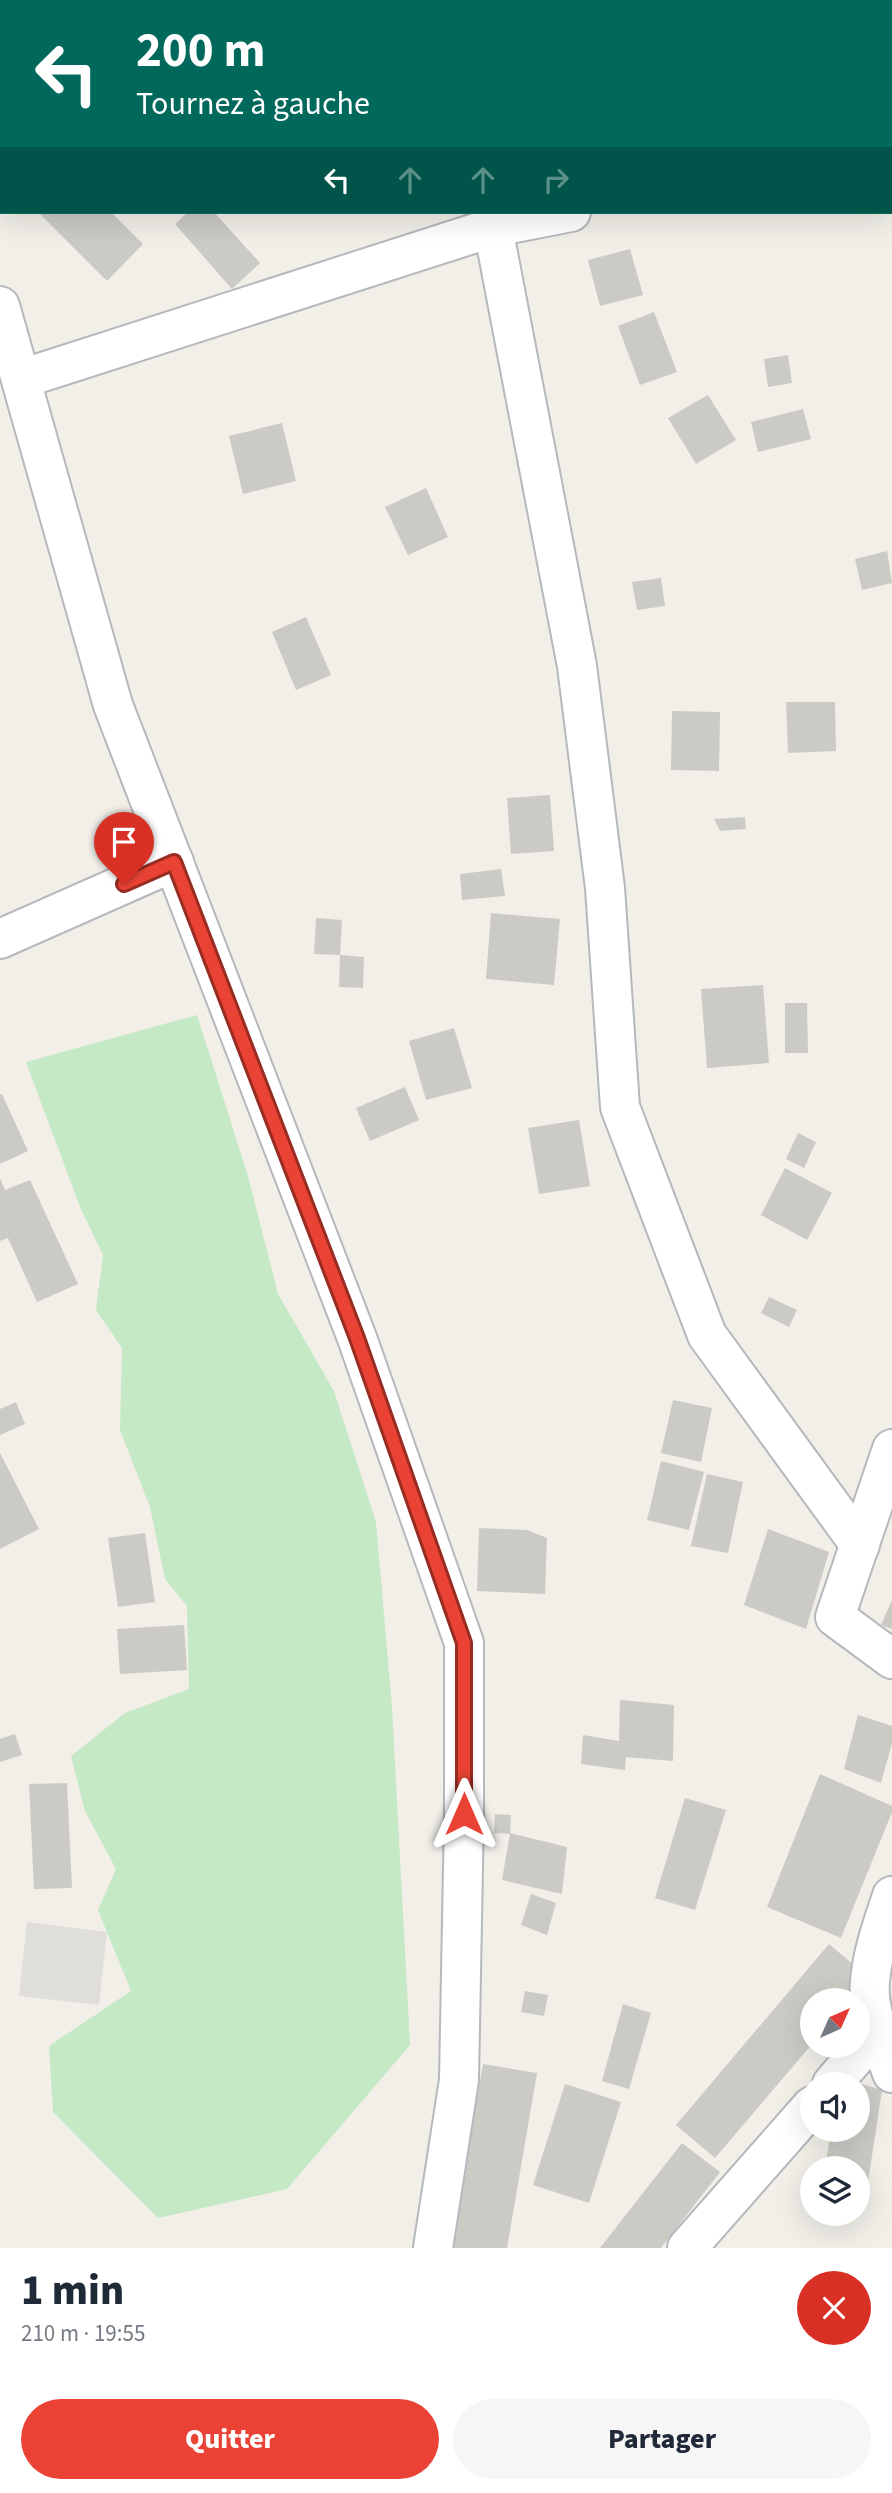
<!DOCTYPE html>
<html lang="fr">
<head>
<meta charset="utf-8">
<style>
  body { margin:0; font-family:"Source Sans 3",sans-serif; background:#f6f6f7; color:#1f2937; height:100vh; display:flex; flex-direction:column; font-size:26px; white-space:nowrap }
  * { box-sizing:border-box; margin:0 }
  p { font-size:23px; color:#747a83 }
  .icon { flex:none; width:38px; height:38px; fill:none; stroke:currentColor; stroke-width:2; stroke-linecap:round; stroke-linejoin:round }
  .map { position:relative; height:2248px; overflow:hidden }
  .drawer { display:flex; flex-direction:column; background:#fff; flex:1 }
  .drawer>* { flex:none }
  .top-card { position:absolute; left:0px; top:0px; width:892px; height:214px; box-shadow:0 7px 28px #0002; background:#00695c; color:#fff; overflow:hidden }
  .needle { width:46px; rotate:45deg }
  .buttons { position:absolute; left:800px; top:1988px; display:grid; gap:14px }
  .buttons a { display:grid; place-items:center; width:70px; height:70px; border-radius:50%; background:#fff; box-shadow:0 7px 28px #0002; font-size:35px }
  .pin { position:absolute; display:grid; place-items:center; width:60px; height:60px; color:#fff; margin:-72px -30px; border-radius:50% 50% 50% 0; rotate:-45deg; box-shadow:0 0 7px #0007 }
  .pin .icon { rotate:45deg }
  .me { position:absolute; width:77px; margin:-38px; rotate:0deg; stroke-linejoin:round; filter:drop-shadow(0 0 5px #0008) }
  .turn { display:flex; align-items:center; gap:24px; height:147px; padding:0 21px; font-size:32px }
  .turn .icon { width:91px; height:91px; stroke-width:2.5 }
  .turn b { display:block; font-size:49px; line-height:60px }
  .lanes { display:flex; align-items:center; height:66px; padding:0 21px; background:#0003; justify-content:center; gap:35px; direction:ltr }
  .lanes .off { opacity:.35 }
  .round { display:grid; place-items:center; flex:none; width:74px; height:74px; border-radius:37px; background:#f6f6f7 }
  .headline { display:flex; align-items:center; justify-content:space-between; height:119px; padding:0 21px }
  h1 { font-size:42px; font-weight:800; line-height:52px }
  .button { display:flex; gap:14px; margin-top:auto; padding:14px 21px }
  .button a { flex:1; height:80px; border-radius:42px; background:#ea4335; color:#fff; font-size:28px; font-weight:800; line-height:80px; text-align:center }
  .button a+a { background:#f6f6f7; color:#1f2937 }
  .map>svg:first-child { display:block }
  .industrial { fill:#e0deda }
  .green { fill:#c5e8c5 }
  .building { fill:#cccac5 }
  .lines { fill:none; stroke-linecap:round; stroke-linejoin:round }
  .minor-casing { stroke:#b5b8bc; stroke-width:42 }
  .minor { stroke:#fff; stroke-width:38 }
  .route-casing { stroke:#982c22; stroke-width:18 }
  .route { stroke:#ea4335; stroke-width:12 }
</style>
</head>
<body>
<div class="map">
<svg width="892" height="2248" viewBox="0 0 892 2248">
  <rect width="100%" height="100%" fill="#f1efe8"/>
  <!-- industrial -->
  <path class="industrial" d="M27 1922 107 1932 99 2005 19 1996Z"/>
  <!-- green -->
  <path class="green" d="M197 1015 248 1176 278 1294 334 1391 376 1522 392 1707 410 2045 287 2189 158 2218 53 2112 49 2046 131 1991 98 1910 116 1869 85 1811 71 1756 125 1713 189 1689 187 1606 165 1579 150 1507 120 1430 122 1348 96 1310 103 1255 80 1207 26 1062Z"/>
  <!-- building -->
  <g class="building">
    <path d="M38 212H111L143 244 107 281Z"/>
    <path d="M188 212H214L260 263 232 289 175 224Z"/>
    <path d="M630 249 643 295 600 306 588 260Z"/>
    <path d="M654 312 677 372 640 385 618 326Z"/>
    <path d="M788 355 792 383 768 387 764 359Z"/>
    <path d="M708 395 736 440 696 464 668 418Z"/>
    <path d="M803 409 811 439 758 452 751 422Z"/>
    <path d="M282 423 296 481 243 494 229 436Z"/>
    <path d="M426 488 448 537 408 555 385 507Z"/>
    <path d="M887 551 892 583 862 590 855 559Z"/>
    <path d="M661 578 665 606 637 610 632 582Z"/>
    <path d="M306 617 331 675 296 690 272 632Z"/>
    <path d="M786 702H835L836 751 788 753Z"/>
    <path d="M672 711 720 712 719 771 671 770Z"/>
    <path d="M550 795 554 851 511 854 507 798Z"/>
    <path d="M745 817 746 829 720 831 714 819Z"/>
    <path d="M501 869 505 896 462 900 460 874Z"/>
    <path d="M491 913 560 919 554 985 486 979Z"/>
    <path d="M316 918 342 920 340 955 314 954Z"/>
    <path d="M340 955 364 957 363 988 339 987Z"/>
    <path d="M763 985 769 1063 707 1068 701 989Z"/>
    <path d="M785 1003H807L808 1053H785Z"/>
    <path d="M454 1028 472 1088 426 1100 409 1041Z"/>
    <path d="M405 1087 419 1120 370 1141 356 1108Z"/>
    <path d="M2 1094 28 1151 0 1164V1095Z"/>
    <path d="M579 1120 590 1186 539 1194 528 1128Z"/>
    <path d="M798 1133 816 1142 804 1168 786 1159Z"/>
    <path d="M785 1168 832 1193 807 1240 761 1215Z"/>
    <path d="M0 1178 5 1190 30 1180 78 1284 37 1302 8 1238 0 1241Z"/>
    <path d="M769 1297 797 1310 789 1327 761 1313Z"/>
    <path d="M673 1400 712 1408 701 1462 661 1453Z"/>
    <path d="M16 1402 25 1424 0 1435V1409Z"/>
    <path d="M0 1453 39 1529 0 1549Z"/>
    <path d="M661 1461 704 1472 689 1530 647 1520Z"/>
    <path d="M707 1474 743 1482 728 1553 691 1546Z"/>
    <path d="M479 1528 527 1530 547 1538 545 1594 477 1591Z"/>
    <path d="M768 1529 829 1552 806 1629 744 1605Z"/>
    <path d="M145 1533 155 1602 118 1607 108 1538Z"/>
    <path d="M892 1600V1629L881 1625Z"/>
    <path d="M184 1625 187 1670 120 1674 117 1629Z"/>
    <path d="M620 1700 674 1705 673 1761 626 1757 625 1770 581 1764 583 1735 619 1741Z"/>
    <path d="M858 1715 892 1726V1743L881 1783 844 1769Z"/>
    <path d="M15 1734 22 1755 0 1762V1739Z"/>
    <path d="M820 1774 892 1806V1812L841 1938 767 1907Z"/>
    <path d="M67 1783 72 1888 34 1889 29 1784Z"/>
    <path d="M685 1798 726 1810 695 1910 655 1898Z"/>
    <path d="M495 1814 511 1815 510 1834 494 1833Z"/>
    <path d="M510 1833 567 1847 562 1894 502 1880Z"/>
    <path d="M531 1894 556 1903 547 1935 521 1925Z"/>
    <path d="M829 1944 868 1977 848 2000H812V2044L715 2158 676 2125Z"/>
    <path d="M525 1991 548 1995 544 2016 521 2012Z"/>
    <path d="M623 2004 651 2013 629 2089 602 2081Z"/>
    <path d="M483 2064 537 2073 507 2248H452Z"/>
    <path d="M839 2077 882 2090 865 2202 858 2199V2168H825L831 2130H858V2084H838Z"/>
    <path d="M565 2084 621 2102 589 2203 533 2185Z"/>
    <path d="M682 2143 720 2172 661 2248H600Z"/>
  </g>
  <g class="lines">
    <defs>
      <g id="minor">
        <path d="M435 0V2"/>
        <path d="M100 2 102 0"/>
        <path d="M891 149H892"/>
        <path d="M0 172 2 166"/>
        <path d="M490 212 577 666 605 888 620 1107 707 1335 860 1545"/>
        <path d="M0 306 113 705 357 1338 464 1643V1814L459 2080 433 2248"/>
        <path d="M21 379 494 227 571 212"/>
        <path d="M0 939 174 862"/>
        <path d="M892 1449 835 1617 892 1659"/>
        <path d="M892 1896C883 1923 872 1953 870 1982 867 2008 883 2048 892 2073"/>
        <path d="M832 2084 877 2032"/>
        <path d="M687 2248 812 2106"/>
      </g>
    </defs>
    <!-- minor casing -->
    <use href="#minor" class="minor-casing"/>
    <!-- minor -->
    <use href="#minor" class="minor"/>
  </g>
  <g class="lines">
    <defs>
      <path id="route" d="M124 884 174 862 357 1338 464 1643V1814"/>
    </defs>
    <!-- route casing -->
    <use href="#route" class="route-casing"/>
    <!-- route -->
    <use href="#route" class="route"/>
  </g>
</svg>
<div class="buttons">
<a><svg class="needle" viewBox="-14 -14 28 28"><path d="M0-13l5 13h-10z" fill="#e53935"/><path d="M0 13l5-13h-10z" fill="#747a83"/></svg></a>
<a><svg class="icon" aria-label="sound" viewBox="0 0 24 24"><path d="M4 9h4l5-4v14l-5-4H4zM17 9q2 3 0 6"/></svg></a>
<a><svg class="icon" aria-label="layers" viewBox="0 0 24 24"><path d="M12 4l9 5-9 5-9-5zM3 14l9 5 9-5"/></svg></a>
</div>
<div class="pin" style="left:124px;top:884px;background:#d93025"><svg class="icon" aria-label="arrive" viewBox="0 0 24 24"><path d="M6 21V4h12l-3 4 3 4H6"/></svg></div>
<svg class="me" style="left:464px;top:1814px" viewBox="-20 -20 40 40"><path d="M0-17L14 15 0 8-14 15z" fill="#ea4335" stroke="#fff" stroke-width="4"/></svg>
<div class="top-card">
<div class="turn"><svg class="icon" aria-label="left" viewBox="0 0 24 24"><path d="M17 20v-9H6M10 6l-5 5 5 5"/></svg><div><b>200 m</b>Tournez à gauche</div></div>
<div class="lanes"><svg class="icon" aria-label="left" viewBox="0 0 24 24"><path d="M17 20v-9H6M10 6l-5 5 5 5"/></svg><svg class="icon off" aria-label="ahead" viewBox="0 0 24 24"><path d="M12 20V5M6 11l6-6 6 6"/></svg><svg class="icon off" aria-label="ahead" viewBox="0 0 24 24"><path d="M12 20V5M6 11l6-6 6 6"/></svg><svg class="icon off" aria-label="right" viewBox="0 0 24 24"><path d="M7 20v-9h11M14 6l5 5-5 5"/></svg></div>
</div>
</div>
<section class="drawer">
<div class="headline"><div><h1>1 min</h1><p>210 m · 19:55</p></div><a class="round" style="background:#d93025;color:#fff"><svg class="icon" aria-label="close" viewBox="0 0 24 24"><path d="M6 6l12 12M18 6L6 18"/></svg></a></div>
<div class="button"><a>Quitter</a><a>Partager</a></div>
</section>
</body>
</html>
